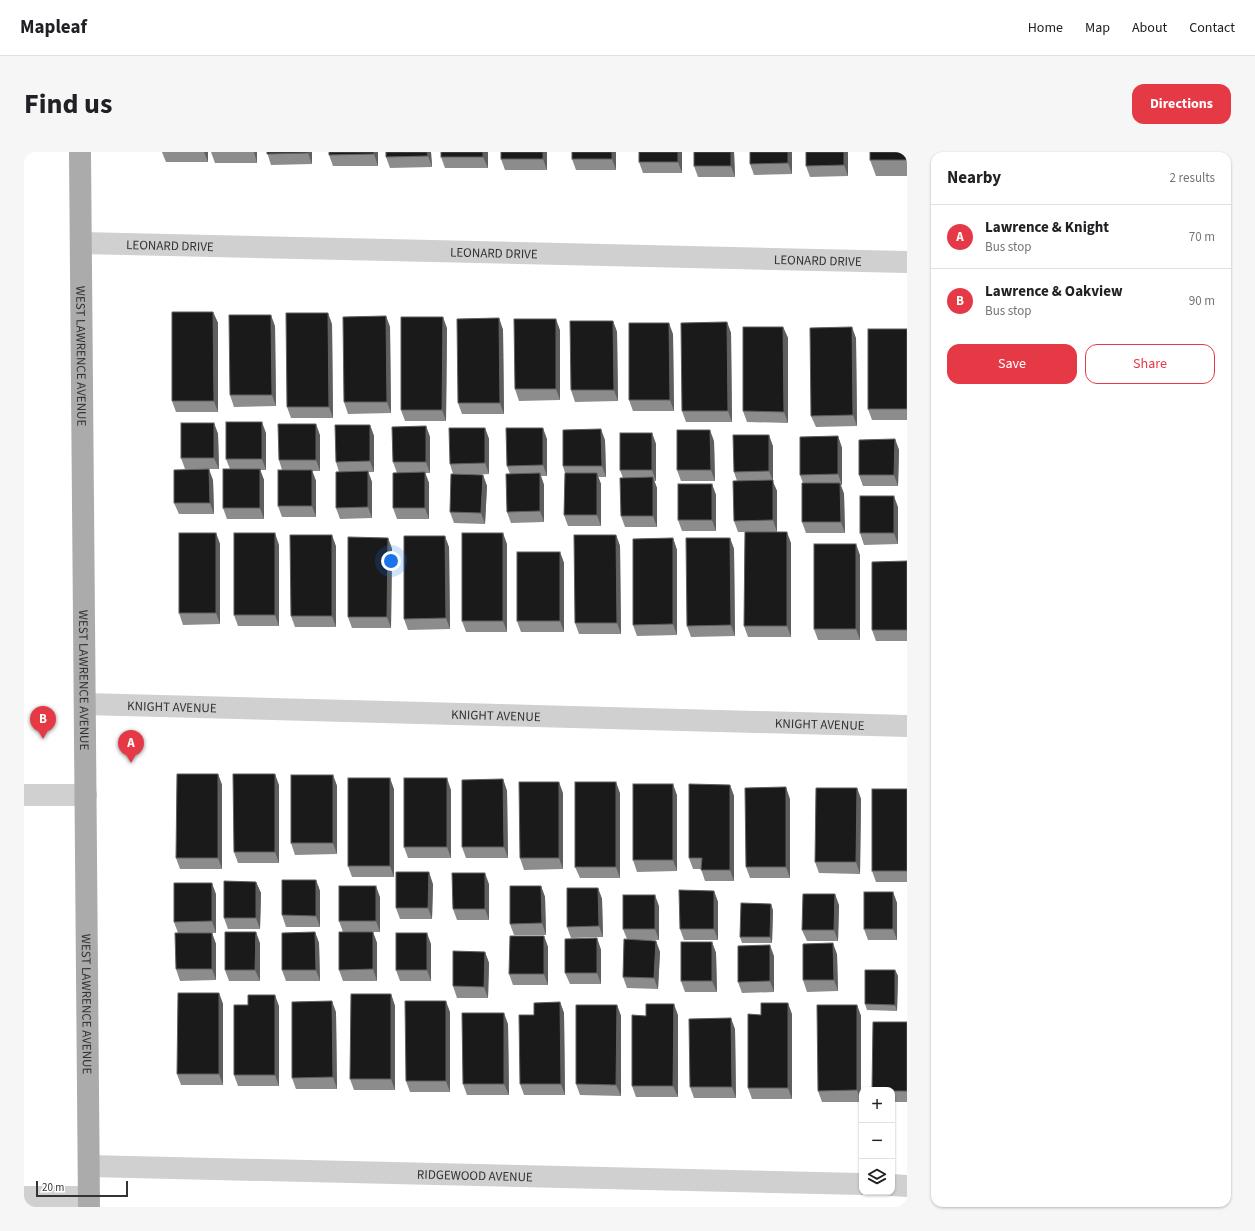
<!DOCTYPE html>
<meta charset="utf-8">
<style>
body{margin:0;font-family:"Source Sans 3",sans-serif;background:#f6f6f6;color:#202124}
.controls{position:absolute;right:12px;bottom:12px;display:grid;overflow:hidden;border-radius:8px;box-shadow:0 1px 3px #0004}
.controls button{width:36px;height:36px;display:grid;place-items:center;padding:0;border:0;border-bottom:1px solid #e0e0e0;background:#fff;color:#202124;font:20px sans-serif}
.scale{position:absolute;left:12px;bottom:10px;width:92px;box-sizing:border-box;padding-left:4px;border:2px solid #333;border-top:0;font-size:11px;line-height:14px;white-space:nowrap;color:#333;-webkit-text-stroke:3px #fff;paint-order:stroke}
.you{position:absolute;left:367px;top:409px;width:14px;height:14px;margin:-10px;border:3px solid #fff;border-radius:50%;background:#1a73e8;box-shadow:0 0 0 6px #1a73e833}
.badge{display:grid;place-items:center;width:26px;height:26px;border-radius:50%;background:#e63946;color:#fff;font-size:13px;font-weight:700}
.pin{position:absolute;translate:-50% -33px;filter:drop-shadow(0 1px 2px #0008)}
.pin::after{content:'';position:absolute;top:21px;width:14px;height:12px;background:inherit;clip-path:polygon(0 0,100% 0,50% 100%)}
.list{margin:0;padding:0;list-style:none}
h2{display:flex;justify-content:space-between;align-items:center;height:52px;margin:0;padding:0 16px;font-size:17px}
h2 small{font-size:13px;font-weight:400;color:#757577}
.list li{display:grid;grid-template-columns:26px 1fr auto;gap:12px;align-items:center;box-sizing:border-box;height:64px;padding:0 16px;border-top:1px solid #e0e0e0}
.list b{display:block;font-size:15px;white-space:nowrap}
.list p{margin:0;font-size:13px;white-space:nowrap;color:#757577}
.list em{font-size:13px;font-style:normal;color:#757577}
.actions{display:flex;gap:8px;padding:12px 16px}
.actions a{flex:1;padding:9px 0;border:1px solid #e63946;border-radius:12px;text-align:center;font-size:14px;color:#e63946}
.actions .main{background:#e63946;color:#fff}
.icon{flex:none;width:22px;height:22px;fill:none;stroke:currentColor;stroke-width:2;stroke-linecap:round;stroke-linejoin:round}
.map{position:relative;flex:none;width:883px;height:1055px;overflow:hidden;border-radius:12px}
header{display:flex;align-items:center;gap:24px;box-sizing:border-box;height:56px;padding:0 20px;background:#fff;border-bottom:1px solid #e0e0e0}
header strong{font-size:19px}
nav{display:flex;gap:22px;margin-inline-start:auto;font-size:14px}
.intro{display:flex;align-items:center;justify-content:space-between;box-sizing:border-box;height:96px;padding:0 24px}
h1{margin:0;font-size:28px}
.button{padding:10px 18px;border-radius:12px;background:#e63946;color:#fff;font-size:14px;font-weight:700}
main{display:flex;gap:24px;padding:0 24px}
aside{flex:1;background:#fff;border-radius:12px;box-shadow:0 1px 3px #0004}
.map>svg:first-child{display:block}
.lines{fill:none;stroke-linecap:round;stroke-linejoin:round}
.minor{stroke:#d0d0d0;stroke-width:22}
.major{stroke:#ababab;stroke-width:22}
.wall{fill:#8c8c8c}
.shaded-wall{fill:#5f5f5f}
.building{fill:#1a1a1a;stroke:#5f5f5f}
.labels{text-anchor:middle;stroke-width:4;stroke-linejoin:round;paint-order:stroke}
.street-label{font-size:13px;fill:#333;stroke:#fff}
</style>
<header>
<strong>Mapleaf</strong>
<nav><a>Home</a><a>Map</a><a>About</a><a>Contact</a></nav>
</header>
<div class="intro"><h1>Find us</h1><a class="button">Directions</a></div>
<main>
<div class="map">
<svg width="883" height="1055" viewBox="0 0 883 1055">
<rect width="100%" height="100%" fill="#fff"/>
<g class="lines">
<g class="minor">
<path id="s1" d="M 57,91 L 883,110"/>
<path id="s2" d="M 61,552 L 883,574"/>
<polyline points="0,643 62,643"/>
<path id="s3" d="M 65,1014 L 838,1032"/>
<polyline points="868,1033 883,1034"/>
<polyline points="0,1045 65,1045"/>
</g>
<path class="major" id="s4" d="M 56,0 L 65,1055"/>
</g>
<g class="wall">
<polygon points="138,0 184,0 184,10 142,10"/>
<polygon points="187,0 233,0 233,11 191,11"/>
<polygon points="243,0 288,0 288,12 247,13"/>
<polygon points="354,0 354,14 309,14 305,3"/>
<polygon points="407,0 408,15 366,16 362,5"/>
<polygon points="417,0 464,0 464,16 421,16 417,5"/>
<polygon points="523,0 523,18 481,18 477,7"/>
<polygon points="592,0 592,18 552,18 548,7"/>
<polygon points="658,0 658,21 619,21 615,10"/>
<polygon points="670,0 710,0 711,25 674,25 670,14"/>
<polygon points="768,0 768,22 730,23 726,12"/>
<polygon points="824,0 824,24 786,25 782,14"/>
<polygon points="883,0 883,24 852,24 846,8"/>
<polygon points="189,160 194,171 194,260 152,260 148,249"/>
<polygon points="362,164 366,175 367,261 324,262 320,250"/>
<polygon points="475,166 479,178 480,262 438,262 434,251"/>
<polygon points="589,169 593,180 594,249 551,250 547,238"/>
<polygon points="703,170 707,181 708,270 662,270 658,259"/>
<polygon points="308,172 309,266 267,266 263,255"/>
<polygon points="251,174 252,254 210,255 206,243"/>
<polygon points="759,175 764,186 764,271 723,270 719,259"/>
<polygon points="423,176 422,269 381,269 377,258"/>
<polygon points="883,177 883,268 848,268 844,257"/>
<polygon points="536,178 536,248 495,249 491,237"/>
<polygon points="649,182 650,259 609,259 605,248"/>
<polygon points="832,186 833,274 792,275 787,264"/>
<polygon points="190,271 194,282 195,317 161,317 157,306"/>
<polygon points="346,273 350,284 350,320 344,320 348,330 348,366 316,367 312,356 315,320 312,310"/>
<polygon points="402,274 406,285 406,321 401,321 405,331 405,367 373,367 369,356 373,321 369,310"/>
<polygon points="461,276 465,287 465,322 449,323 459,323 463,334 461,372 430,371 426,360 429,322 426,312"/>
<polygon points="242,281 242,318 236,318 240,328 240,367 203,367 199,356 206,317 202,307"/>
<polygon points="628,281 632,292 632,329 630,329 633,336 633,375 601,375 597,364 599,326 596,318"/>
<polygon points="296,283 296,319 288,319 292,329 292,365 258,365 254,354 258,318 255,308"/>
<polygon points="814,284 818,296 818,333 817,333 820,342 821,381 782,381 778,370 779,331 776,323"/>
<polygon points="523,287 523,324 517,324 520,333 520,370 487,371 483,360 486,322 483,314"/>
<polygon points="871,287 875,298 874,334 839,334 835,323"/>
<polygon points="581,288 582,325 574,325 577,332 577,374 544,374 540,363 541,321 539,314"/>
<polygon points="690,289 691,329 657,329 653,318"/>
<polygon points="749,294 749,330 753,339 753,380 767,391 767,485 724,485 720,474 721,380 714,380 710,369 713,329 710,320"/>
<polygon points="189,328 190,362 155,362 150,351"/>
<polygon points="688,332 692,343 692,379 658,379 654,368"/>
<polygon points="874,355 874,392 840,393 836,381"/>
<polygon points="192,381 196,392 196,472 159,473 155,461"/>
<polygon points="592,383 596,394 597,482 555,482 551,471"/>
<polygon points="364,386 368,397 367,476 328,476 324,465"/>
<polygon points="649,386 653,398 653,483 613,484 609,473"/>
<polygon points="706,386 710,397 711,484 667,485 663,474"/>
<polygon points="483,392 483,480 442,480 438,469"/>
<polygon points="255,393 255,474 214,474 210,463"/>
<polygon points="312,394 312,475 271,475 267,464"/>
<polygon points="425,395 426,477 384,478 380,467"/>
<polygon points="536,400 540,411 540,480 497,480 493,469"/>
<polygon points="836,403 836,488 794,488 790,477"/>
<polygon points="883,409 883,489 852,489 848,478"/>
<polygon points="194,622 198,633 198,717 156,717 152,706"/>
<polygon points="309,623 313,634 313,702 271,703 267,691"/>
<polygon points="479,627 483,639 484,706 442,706 438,695"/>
<polygon points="255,633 255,711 214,711 210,700"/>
<polygon points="706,633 710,644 710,729 681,729 677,717 669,717 665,706"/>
<polygon points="833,636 837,647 836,722 795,721 791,710"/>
<polygon points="370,637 370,725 328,725 324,714"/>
<polygon points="883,637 883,730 852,730 848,719"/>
<polygon points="427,638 427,706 384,706 380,695"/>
<polygon points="539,641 539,717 500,718 496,706"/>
<polygon points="596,641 596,726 556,726 551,715"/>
<polygon points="653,643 653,719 613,720 609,708"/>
<polygon points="766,647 766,726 726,726 722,715"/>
<polygon points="292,728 296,739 296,775 262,775 258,763"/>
<polygon points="232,730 237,741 236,777 204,777 200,766"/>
<polygon points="409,732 408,767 376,767 372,756"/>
<polygon points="465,732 465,768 433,768 429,757"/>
<polygon points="517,734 521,745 522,783 490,783 486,772"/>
<polygon points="574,736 578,747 579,785 547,786 543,775"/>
<polygon points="690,739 694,750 694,788 660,788 656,777"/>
<polygon points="869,740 873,751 873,788 844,788 840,777"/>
<polygon points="192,742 192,781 154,781 150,770"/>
<polygon points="356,745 356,780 349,780 353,791 353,829 319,829 315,818 319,780 315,769"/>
<polygon points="815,753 814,789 783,789 778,778"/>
<polygon points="635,754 635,788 618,788 632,789 636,800 634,837 603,836 599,825 603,787 599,777"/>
<polygon points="749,758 748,791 718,791 716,785"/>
<polygon points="291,780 295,791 296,829 262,829 258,818"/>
<polygon points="188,781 192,792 192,828 156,829 152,817"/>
<polygon points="520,784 524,795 524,833 489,833 485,822"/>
<polygon points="573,786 577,798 577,832 546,832 541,821"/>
<polygon points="688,790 692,801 693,840 661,840 657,829"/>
<polygon points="236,791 236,829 205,829 201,818"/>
<polygon points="407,792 407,829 376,829 372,818"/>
<polygon points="461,800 465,811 464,846 433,846 429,834"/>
<polygon points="813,802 814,839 783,840 779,828"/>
<polygon points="750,804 750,840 718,841 714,830"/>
<polygon points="871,818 874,824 873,859 843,858 841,852"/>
<polygon points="195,841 199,852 199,933 157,933 153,922"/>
<polygon points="367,842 371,854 371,938 330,938 326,927"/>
<polygon points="536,850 540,861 541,943 500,943 496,932 510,863"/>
<polygon points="593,853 597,864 597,944 556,943 552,932"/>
<polygon points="833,853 837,864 837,950 798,950 794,939"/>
<polygon points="255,854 255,934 214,934 210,923"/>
<polygon points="312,860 313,937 272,937 268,926"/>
<polygon points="426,860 426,940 386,940 382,929"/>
<polygon points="768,862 768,947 728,947 724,936"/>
<polygon points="654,863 654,945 612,945 608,934"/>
<polygon points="883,870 883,950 868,950 868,938"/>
<polygon points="484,872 485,943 443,943 439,932"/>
<polygon points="711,877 712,946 670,946 666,935"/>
</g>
<g class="shaded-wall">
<polygon points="180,0 184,0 184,10"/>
<polygon points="230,0 233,0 233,11"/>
<polygon points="284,0 288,0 288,12 284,1"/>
<polygon points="350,0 354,0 354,14 350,2"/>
<polygon points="403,0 407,0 408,15 404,4"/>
<polygon points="459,0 464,0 464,16 459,5"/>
<polygon points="519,0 523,0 523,18 519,7"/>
<polygon points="588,0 592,0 592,18 588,7"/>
<polygon points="654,0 658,0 658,21 654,10"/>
<polygon points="707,0 710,0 711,25 707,14"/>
<polygon points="764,0 768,0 768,22 764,11"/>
<polygon points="820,0 824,0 824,24 820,13"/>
<polygon points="189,160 194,171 194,260 190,249"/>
<polygon points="304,161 308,172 309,266 305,255"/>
<polygon points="247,163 251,174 252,254 248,243"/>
<polygon points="362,164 366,175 367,261 363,250"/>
<polygon points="419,165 423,176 422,269 418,258"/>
<polygon points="475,166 479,178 480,262 476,251"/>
<polygon points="532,167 536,178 536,248 532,237"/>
<polygon points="589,169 593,180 594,249 590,238"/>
<polygon points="703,170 707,181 708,270 704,259"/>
<polygon points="645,171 649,182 650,259 646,248"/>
<polygon points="759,175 764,186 764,271 760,260"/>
<polygon points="828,175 832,186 833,274 829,263"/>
<polygon points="238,270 242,281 242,318 238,307"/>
<polygon points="190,271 194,282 195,317 190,306"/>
<polygon points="292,272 296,283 296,319 292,308"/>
<polygon points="346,273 350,284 350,320 346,309"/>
<polygon points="402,274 406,285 406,321 402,310"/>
<polygon points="461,276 465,287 465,322 461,311"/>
<polygon points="519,276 523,287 523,324 519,313"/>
<polygon points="577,277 581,288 582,325 578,314"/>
<polygon points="686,278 690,289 691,329 687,318"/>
<polygon points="628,281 632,292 632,329 628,318"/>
<polygon points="745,283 749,294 749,330 753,339 753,380 749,368 749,329 745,319"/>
<polygon points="814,284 818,296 818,333 814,322"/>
<polygon points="871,287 875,298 874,334 870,323"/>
<polygon points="185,317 189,328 190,362 186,351"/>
<polygon points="236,317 240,328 240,367 236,356"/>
<polygon points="288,318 292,329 292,365 288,354"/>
<polygon points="344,319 348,330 348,366 344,355"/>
<polygon points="401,320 405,331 405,367 401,356"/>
<polygon points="516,321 520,333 520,370 516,359"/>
<polygon points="573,321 577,332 577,374 573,363"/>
<polygon points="459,323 463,334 461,372 457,361"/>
<polygon points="629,325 633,336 633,375 629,364"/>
<polygon points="816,331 820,342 821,381 817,370"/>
<polygon points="688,332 692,343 692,379 688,368"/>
<polygon points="870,344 874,355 874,392 870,381"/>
<polygon points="763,380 767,391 767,485 763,474"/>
<polygon points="192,381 196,392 196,472 192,461"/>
<polygon points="251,381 255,393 255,474 251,463"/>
<polygon points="479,381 483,392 483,480 479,469"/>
<polygon points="308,383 312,394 312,475 308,464"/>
<polygon points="592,383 596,394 597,482 593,471"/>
<polygon points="421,384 425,395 426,477 422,466"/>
<polygon points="364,386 368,397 367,476 363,465"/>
<polygon points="649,386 653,398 653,483 649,472"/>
<polygon points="706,386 710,397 711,484 707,473"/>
<polygon points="832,392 836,403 836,488 832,477"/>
<polygon points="536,400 540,411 540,480 536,469"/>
<polygon points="194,622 198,633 198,717 194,706"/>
<polygon points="251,622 255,633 255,711 251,700"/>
<polygon points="309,623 313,634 313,702 309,691"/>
<polygon points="366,626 370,637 370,725 366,714"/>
<polygon points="423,626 427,638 427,706 423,695"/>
<polygon points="479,627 483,639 484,706 480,695"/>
<polygon points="535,630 539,641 539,717 535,706"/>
<polygon points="592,630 596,641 596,726 592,715"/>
<polygon points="649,632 653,643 653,719 649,708"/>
<polygon points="706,633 710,644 710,729 706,718"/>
<polygon points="762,635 766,647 766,726 762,715"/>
<polygon points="833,636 837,647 836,722 832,710"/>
<polygon points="405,720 409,732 408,767 404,756"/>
<polygon points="461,721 465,732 465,768 461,757"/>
<polygon points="292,728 296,739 296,775 292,764"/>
<polygon points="232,730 237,741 236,777 232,766"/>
<polygon points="188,731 192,742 192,781 188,769"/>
<polygon points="352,734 356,745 356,780 352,769"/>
<polygon points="517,734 521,745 522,783 518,771"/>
<polygon points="574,736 578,747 579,785 575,774"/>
<polygon points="690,739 694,750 694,788 690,777"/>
<polygon points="869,740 873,751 873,788 869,777"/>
<polygon points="811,742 815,753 814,789 810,778"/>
<polygon points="631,743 635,754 635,788 631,777"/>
<polygon points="747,752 749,758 748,791 746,785"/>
<polygon points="232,780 236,791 236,829 231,818"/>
<polygon points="291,780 295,791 296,829 292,818"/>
<polygon points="349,780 353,791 353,829 349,817"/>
<polygon points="188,781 192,792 192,828 188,817"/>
<polygon points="403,781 407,792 407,829 403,818"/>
<polygon points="520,784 524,795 524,833 520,822"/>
<polygon points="573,786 577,798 577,832 573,821"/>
<polygon points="632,789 636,800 634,837 630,826"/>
<polygon points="688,790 692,801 693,840 688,829"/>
<polygon points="809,791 813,802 814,839 810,828"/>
<polygon points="746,793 750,804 750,840 746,829"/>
<polygon points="461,800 465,811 464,846 460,835"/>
<polygon points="871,818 874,824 873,859 871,853"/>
<polygon points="195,841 199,852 199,933 195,922"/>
<polygon points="367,842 371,854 371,938 367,927"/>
<polygon points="251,843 255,854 255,934 251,923"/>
<polygon points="308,849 312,860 313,937 309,925"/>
<polygon points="422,849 426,860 426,940 422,929"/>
<polygon points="536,850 540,861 541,943 537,932"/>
<polygon points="764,851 768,862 768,947 764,936"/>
<polygon points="650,852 654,863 654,945 649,934"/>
<polygon points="593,853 597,864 597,944 592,933"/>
<polygon points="833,853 837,864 837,950 833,938"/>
<polygon points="480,861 484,872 485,943 480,932"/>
<polygon points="707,866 711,877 712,946 708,935"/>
</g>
<g class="building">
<polygon points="243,0 284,0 284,1 243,2"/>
<polygon points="305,0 350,0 350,2 305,3"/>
<polygon points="362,0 403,0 404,4 362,5"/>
<rect x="417" y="0" width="42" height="5"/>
<rect x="477" y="0" width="42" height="7"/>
<rect x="548" y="0" width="40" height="7"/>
<rect x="615" y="0" width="39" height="10"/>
<rect x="670" y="0" width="37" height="14"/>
<polygon points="726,0 764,0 764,11 726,12"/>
<polygon points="782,0 820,0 820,13 782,14"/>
<rect x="846" y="0" width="37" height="8"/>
<polygon points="148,160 189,160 190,249 148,249"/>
<polygon points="262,161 304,161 305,255 263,255"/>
<polygon points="205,163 247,163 248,243 206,243"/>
<polygon points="362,164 363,250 320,250 319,165"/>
<polygon points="377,165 419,165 418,258 377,258"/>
<polygon points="475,166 476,251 434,251 433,167"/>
<polygon points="490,167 532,167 532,237 491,237"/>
<polygon points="546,169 589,169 590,238 547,238"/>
<polygon points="703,170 704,259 658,259 657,171"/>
<polygon points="605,171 645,171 646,248 605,248"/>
<polygon points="719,175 759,175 760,260 719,259"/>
<polygon points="828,175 829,263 787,264 786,176"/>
<rect x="844" y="177" width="39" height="80"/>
<rect x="202" y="270" width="36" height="37"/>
<rect x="157" y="271" width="33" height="35"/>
<polygon points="254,272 292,272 292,308 255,308"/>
<polygon points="311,273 346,273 346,309 312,310"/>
<polygon points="402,274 402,310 369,310 368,275"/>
<polygon points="425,276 461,276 461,311 426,312"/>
<polygon points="482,276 519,276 519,313 483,314"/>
<polygon points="577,277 578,314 539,314 539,278"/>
<polygon points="653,278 686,278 687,318 653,318"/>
<rect x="596" y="281" width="32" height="37"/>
<polygon points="709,283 745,283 745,319 710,320"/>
<polygon points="814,284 814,322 776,323 776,285"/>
<polygon points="871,287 870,323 835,323 835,288"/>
<polygon points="185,317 186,351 150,351 150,318"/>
<rect x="199" y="317" width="37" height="39"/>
<rect x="254" y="318" width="34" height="36"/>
<polygon points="344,319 344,355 312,356 312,320"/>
<polygon points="401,320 401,356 369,356 369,321"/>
<polygon points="516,321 516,359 483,360 482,322"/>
<polygon points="541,321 573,321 573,363 540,363"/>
<polygon points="427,322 459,323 457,361 426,360"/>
<polygon points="629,325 629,364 597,364 596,326"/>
<polygon points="749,328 749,368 710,369 709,329"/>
<polygon points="778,331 816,331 817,370 778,370"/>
<rect x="654" y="332" width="34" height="36"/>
<rect x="836" y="344" width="34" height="37"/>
<polygon points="721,380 763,380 763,474 720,474"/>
<rect x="155" y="381" width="37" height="80"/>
<rect x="210" y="381" width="41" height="82"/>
<rect x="438" y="381" width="41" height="88"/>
<polygon points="266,383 308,383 308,464 267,464"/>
<polygon points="550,383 592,383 593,471 551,471"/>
<polygon points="380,384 421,384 422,466 380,467"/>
<polygon points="324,385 364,386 363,465 324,465"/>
<polygon points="649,386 649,472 609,473 609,387"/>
<polygon points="662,386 706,386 707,473 663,474"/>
<rect x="790" y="392" width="42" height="85"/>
<rect x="493" y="400" width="43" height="69"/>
<polygon points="883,409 883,478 848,478 848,410"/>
<polygon points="153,622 194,622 194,706 152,706"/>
<polygon points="209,622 251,622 251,700 210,700"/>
<rect x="267" y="623" width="42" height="68"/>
<rect x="324" y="626" width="42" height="88"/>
<rect x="380" y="626" width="43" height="69"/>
<polygon points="479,627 480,695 438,695 438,628"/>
<polygon points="495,630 535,630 535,706 496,706"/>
<rect x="551" y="630" width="41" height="85"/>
<rect x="609" y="632" width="40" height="76"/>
<polygon points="665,632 706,633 706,718 677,718 678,706 665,706"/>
<polygon points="762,635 762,715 722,715 721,636"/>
<polygon points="792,636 833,636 832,710 791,710"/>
<rect x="848" y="637" width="35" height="82"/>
<polygon points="372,720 405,720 404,756 372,756"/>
<polygon points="428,721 461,721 461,757 429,757"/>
<polygon points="258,728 292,728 292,764 258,763"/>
<polygon points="200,729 232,730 232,766 200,766"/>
<polygon points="150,731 188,731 188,769 150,770"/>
<rect x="315" y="734" width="37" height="35"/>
<polygon points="486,734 517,734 518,771 486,772"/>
<polygon points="543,736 574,736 575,774 543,775"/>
<polygon points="655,738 690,739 690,777 656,777"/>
<rect x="840" y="740" width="29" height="37"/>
<polygon points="779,742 811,742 810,778 778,778"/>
<rect x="599" y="743" width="32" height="34"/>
<polygon points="717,751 747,752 746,785 716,785"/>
<polygon points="201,780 232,780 231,818 201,818"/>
<polygon points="291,780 292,818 258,818 258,781"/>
<polygon points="315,780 349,780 349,817 315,818"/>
<polygon points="151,781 188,781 188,817 152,817"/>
<rect x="372" y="781" width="31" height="37"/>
<polygon points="486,784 520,784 520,822 485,822"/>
<polygon points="573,786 573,821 541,821 541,787"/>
<polygon points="600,787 632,789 630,826 599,825"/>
<rect x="657" y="790" width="31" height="39"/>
<polygon points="809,791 810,828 779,828 779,792"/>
<polygon points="746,793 746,829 714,830 714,794"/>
<polygon points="429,799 461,800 460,835 429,834"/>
<polygon points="841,818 871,818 871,853 841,852"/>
<polygon points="154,841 195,841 195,922 153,922"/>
<polygon points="327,842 367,842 367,927 326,927"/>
<polygon points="224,843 251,843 251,923 210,923 210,853 224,853"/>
<polygon points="308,849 309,925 268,926 268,850"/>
<polygon points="381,849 422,849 422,929 382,929"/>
<polygon points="536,850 537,932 496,932 495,863 510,863 510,851"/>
<polygon points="737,851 764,851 764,936 724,936 724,862 737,863"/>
<polygon points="622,852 650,852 649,934 608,934 608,863 622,864"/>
<polygon points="552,853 593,853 592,933 552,932"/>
<polygon points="793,853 833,853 833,938 794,939"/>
<polygon points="438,861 480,861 480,932 439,932"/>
<polygon points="707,866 708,935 666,935 665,867"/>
<polygon points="849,870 883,870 883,939 868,939 868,938 848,938"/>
</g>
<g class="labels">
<g class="street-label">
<text dy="5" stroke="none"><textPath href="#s1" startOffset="89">LEONARD DRIVE</textPath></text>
<text dy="5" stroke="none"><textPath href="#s1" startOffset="413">LEONARD DRIVE</textPath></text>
<text dy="5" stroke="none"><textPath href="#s1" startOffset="737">LEONARD DRIVE</textPath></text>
<text dy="5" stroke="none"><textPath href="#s4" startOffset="204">WEST LAWRENCE AVENUE</textPath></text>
<text dy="5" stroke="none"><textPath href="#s4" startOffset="528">WEST LAWRENCE AVENUE</textPath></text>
<text dy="5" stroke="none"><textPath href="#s2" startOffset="87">KNIGHT AVENUE</textPath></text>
<text dy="5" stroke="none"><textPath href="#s2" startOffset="411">KNIGHT AVENUE</textPath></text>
<text dy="5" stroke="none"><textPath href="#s2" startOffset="735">KNIGHT AVENUE</textPath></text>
<text dy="5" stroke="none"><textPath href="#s4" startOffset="852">WEST LAWRENCE AVENUE</textPath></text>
<text dy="5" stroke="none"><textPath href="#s3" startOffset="386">RIDGEWOOD AVENUE</textPath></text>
</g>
</g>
</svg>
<div class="controls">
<button>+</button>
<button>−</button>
<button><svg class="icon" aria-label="layers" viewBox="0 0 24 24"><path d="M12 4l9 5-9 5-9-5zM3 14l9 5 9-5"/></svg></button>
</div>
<div class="scale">20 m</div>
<div class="you"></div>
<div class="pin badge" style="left:107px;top:611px">A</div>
<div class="pin badge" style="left:19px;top:587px">B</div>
</div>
<aside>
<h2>Nearby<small>2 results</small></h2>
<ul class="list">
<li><span class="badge">A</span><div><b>Lawrence &amp; Knight</b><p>Bus stop</p></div><em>70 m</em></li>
<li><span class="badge">B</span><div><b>Lawrence &amp; Oakview</b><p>Bus stop</p></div><em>90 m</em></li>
</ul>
<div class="actions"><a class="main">Save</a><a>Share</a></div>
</aside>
</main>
